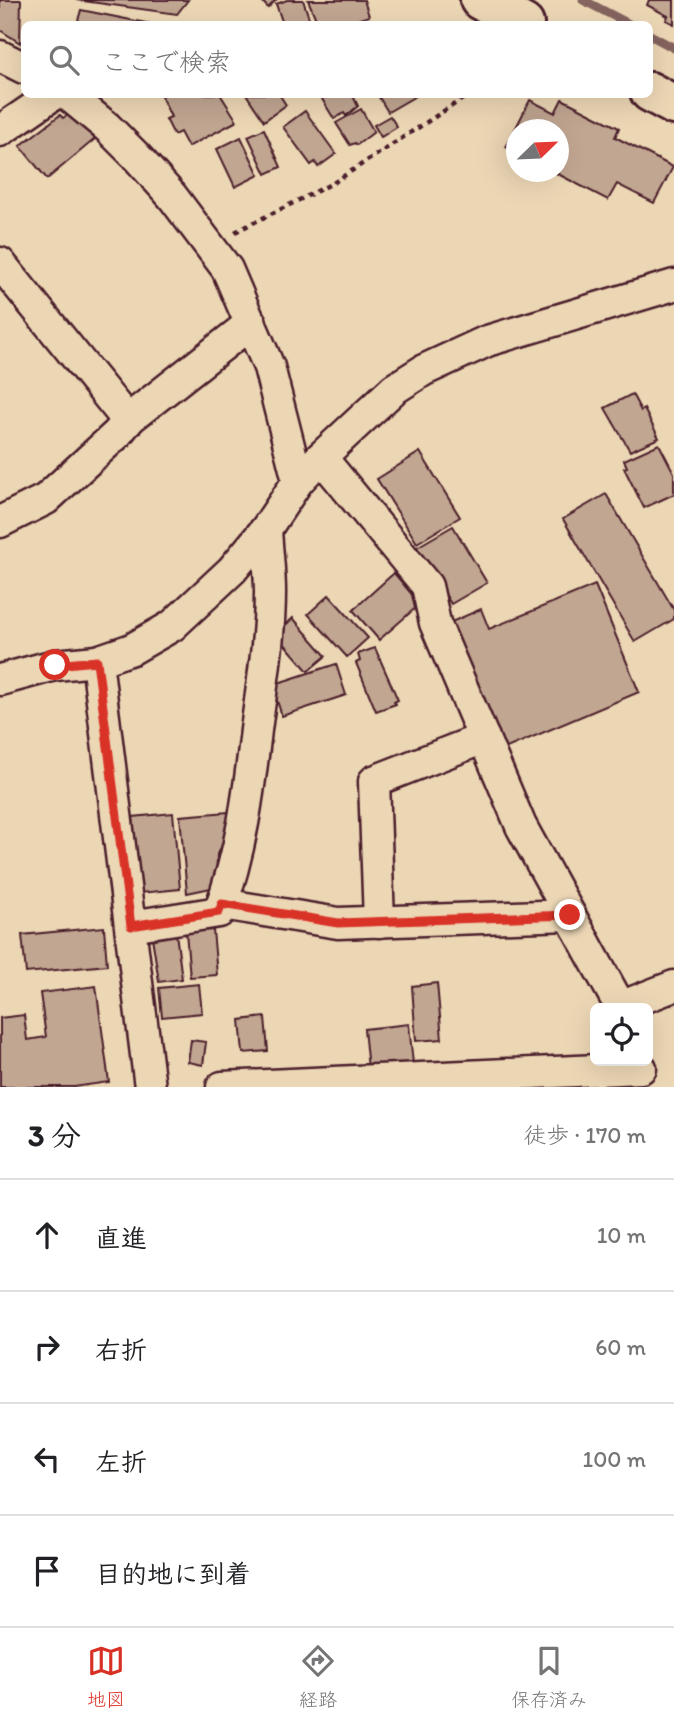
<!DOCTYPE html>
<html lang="ja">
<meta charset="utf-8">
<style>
body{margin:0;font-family:Itim,"Klee One",sans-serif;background:#f6f6f6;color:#202124}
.controls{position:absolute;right:21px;bottom:21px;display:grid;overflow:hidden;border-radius:10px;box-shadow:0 7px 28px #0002}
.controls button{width:63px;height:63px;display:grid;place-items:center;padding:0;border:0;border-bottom:2px solid #e0e0e0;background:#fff;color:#202124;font:35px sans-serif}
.compass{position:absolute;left:506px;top:119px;width:63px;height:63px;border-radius:50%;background:#fff;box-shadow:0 7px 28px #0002;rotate:67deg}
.stop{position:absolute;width:21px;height:21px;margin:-16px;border:5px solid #d93025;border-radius:50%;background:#fff}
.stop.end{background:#d93025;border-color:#fff;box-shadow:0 2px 7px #0008}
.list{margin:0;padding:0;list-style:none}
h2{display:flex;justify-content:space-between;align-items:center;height:91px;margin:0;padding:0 28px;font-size:30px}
h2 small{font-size:23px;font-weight:400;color:#757577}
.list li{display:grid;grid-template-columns:46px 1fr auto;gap:21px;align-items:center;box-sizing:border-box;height:112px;padding:0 28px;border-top:2px solid #e0e0e0}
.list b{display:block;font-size:26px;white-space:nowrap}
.list em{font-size:23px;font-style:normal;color:#757577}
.icon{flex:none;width:38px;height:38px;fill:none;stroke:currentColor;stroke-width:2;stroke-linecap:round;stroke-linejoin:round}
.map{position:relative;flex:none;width:674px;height:1087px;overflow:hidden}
.search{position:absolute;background:#fff;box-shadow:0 7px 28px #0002;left:21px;right:21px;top:21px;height:77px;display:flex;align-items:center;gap:18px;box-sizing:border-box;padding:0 24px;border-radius:10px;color:#757577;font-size:26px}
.sheet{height:539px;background:#fff}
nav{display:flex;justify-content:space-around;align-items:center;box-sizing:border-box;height:98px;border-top:2px solid #e0e0e0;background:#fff;font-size:19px;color:#757577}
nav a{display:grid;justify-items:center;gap:4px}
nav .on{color:#d93025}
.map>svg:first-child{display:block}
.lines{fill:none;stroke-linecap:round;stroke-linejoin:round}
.stream{stroke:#85635f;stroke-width:9}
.building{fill:#c1a691;stroke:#4a1f2b;stroke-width:2}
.minor-casing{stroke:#4a1f2b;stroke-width:35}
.trunk-casing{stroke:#4a1f2b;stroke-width:44}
.path{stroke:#4a1f2b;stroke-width:4.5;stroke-dasharray:5 5;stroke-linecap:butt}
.minor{stroke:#ecd7b5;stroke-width:30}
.trunk{stroke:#ecd7b5;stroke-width:38}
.route{stroke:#d93025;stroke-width:9}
</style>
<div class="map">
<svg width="674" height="1087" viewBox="0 0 674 1087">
<rect width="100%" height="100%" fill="#ecd7b5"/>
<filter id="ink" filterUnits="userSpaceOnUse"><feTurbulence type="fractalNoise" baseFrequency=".0143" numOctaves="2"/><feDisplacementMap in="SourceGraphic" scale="14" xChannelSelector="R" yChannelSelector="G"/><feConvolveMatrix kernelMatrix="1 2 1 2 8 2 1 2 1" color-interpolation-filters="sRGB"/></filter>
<g filter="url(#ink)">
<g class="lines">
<g class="stream">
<polyline points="583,0 629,24"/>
<polyline points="650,35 674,48"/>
</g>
</g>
<g class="building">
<polygon points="0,0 21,0 20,43 0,30"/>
<polygon points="76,0 188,0 177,14"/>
<polygon points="261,0 276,0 268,8"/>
<polygon points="287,0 303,0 311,24 283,24 276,4"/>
<polygon points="308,0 364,0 369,16 345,24 318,24"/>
<polygon points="649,0 674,0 674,24 666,20 668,16 647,5"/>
<polygon points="81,10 151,24 77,24"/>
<polygon points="164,94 220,94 237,121 188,147 180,132 174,135 166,119 171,117 161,96"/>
<polygon points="246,94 279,94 286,105 264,121"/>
<polygon points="330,94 352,94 358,106 346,116 344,113 334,119 322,99"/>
<polygon points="377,94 419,94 388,112"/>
<polygon points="562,99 619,128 615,137 673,167 654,203 617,184 608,200 554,172 558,172 558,130 516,130 516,152 506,147 530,100 555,113"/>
<polygon points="361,109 374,132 357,145 355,143 350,145 336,123"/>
<polygon points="305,111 336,154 318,167 315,162 311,165 283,127"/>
<polygon points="72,112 95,139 47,179 20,146 60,115 63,118"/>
<polygon points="390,116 397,127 381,137 374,125"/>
<polygon points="264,129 281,167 266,174 248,136"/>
<polygon points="241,137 259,175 235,187 217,149"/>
<polygon points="632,394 641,411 644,409 659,438 630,451 605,408"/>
<polygon points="659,444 674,473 674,494 644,508 624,468 627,467 624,460"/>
<polygon points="420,452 460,517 417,543 377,479"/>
<polygon points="606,494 674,610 674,619 635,642 563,519"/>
<polygon points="453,526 487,583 451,604 417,547"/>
<polygon points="394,573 420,604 379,640 353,610"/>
<polygon points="595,585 639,692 502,750 449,623 481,609 489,629"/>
<polygon points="329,595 368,638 347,657 308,614"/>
<polygon points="293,618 326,656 308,671 276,634"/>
<polygon points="375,648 398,700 394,702 396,704 376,711 356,663 360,661 358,654"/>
<polygon points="336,664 346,695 282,716 272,685"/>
<polygon points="228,812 231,832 217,854 216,887 187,893 180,816"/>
<polygon points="173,813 180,889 140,893 133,817"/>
<polygon points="104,927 107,965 26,973 22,935"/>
<polygon points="213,930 217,975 190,977 186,932"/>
<polygon points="176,933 182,979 159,982 152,937"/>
<polygon points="437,983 442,1039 416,1041 412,986"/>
<polygon points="199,984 202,1013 162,1017 159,988"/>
<polygon points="96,986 109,1082 74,1087 0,1087 0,1018 24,1015 27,1040 46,1037 40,993"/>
<polygon points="265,1017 268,1051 243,1053 240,1020"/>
<polygon points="409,1024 413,1064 368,1069 364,1029"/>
<polygon points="191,1040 206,1042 203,1065 188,1062"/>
</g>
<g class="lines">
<defs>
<g id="minor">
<polyline points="0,56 24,68"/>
<polyline points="67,94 107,127 136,156 172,196 227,269 269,367 298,481"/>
<polyline points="0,131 54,94"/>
<polyline points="0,263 128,421"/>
<polyline points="321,457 427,586 435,623 521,826 621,1008"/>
<polyline points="0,522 46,499 117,434 129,419 251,323"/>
<polyline points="97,661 150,1087"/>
<polyline points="0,680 55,665 97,661 132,649 172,626 232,570 266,529 298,481 321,457 394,389 424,370 487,341 674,285"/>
<polyline points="222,904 338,923 570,915"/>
<polyline points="379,922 374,781 484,738"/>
<path d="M 131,926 L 219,912 C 241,853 249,793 256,730 C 262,685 270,638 270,592 C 270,571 267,550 266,529"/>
<polyline points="620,1007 674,986"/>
<polyline points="222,1087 641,1068"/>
</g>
<g id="trunk">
<polyline points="480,0 524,24"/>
<polyline points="650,92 674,105"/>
</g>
</defs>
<use href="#minor" class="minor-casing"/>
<use href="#trunk" class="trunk-casing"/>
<polyline class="path" points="235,232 333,183 470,94"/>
<use href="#minor" class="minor"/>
<use href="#trunk" class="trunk"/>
</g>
</g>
<g class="lines" filter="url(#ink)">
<polyline class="route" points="55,665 97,661 131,926 219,912 222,904 338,923 570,915"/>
</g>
</svg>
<div class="controls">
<button><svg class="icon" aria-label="locate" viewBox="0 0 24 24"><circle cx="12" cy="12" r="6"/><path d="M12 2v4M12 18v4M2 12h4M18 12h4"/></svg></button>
</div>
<svg class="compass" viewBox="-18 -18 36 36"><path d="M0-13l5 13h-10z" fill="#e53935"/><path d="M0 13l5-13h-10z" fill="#757577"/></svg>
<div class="stop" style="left:55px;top:665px"></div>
<div class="stop end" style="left:570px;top:915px"></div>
<div class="search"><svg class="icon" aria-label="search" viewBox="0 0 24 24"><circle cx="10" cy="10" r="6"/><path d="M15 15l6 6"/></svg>ここで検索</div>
</div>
<section class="sheet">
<h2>3 分<small>徒歩 · 170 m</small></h2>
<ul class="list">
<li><svg class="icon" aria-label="ahead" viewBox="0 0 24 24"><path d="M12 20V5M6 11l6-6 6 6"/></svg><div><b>直進</b></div><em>10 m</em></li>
<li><svg class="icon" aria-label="right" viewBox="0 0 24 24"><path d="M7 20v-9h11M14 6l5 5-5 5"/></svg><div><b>右折</b></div><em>60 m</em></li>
<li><svg class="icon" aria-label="left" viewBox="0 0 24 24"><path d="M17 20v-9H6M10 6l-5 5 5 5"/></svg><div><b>左折</b></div><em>100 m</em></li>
<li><svg class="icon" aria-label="arrive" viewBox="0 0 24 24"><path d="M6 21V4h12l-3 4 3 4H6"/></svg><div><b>目的地に到着</b></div></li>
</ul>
</section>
<nav>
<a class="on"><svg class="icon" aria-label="map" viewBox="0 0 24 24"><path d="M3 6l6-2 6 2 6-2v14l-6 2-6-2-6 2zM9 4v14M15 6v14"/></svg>地図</a>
<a><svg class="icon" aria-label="directions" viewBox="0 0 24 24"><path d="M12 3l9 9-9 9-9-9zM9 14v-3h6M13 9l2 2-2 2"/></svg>経路</a>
<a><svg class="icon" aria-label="saved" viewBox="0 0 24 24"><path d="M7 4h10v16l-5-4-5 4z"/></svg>保存済み</a>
</nav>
